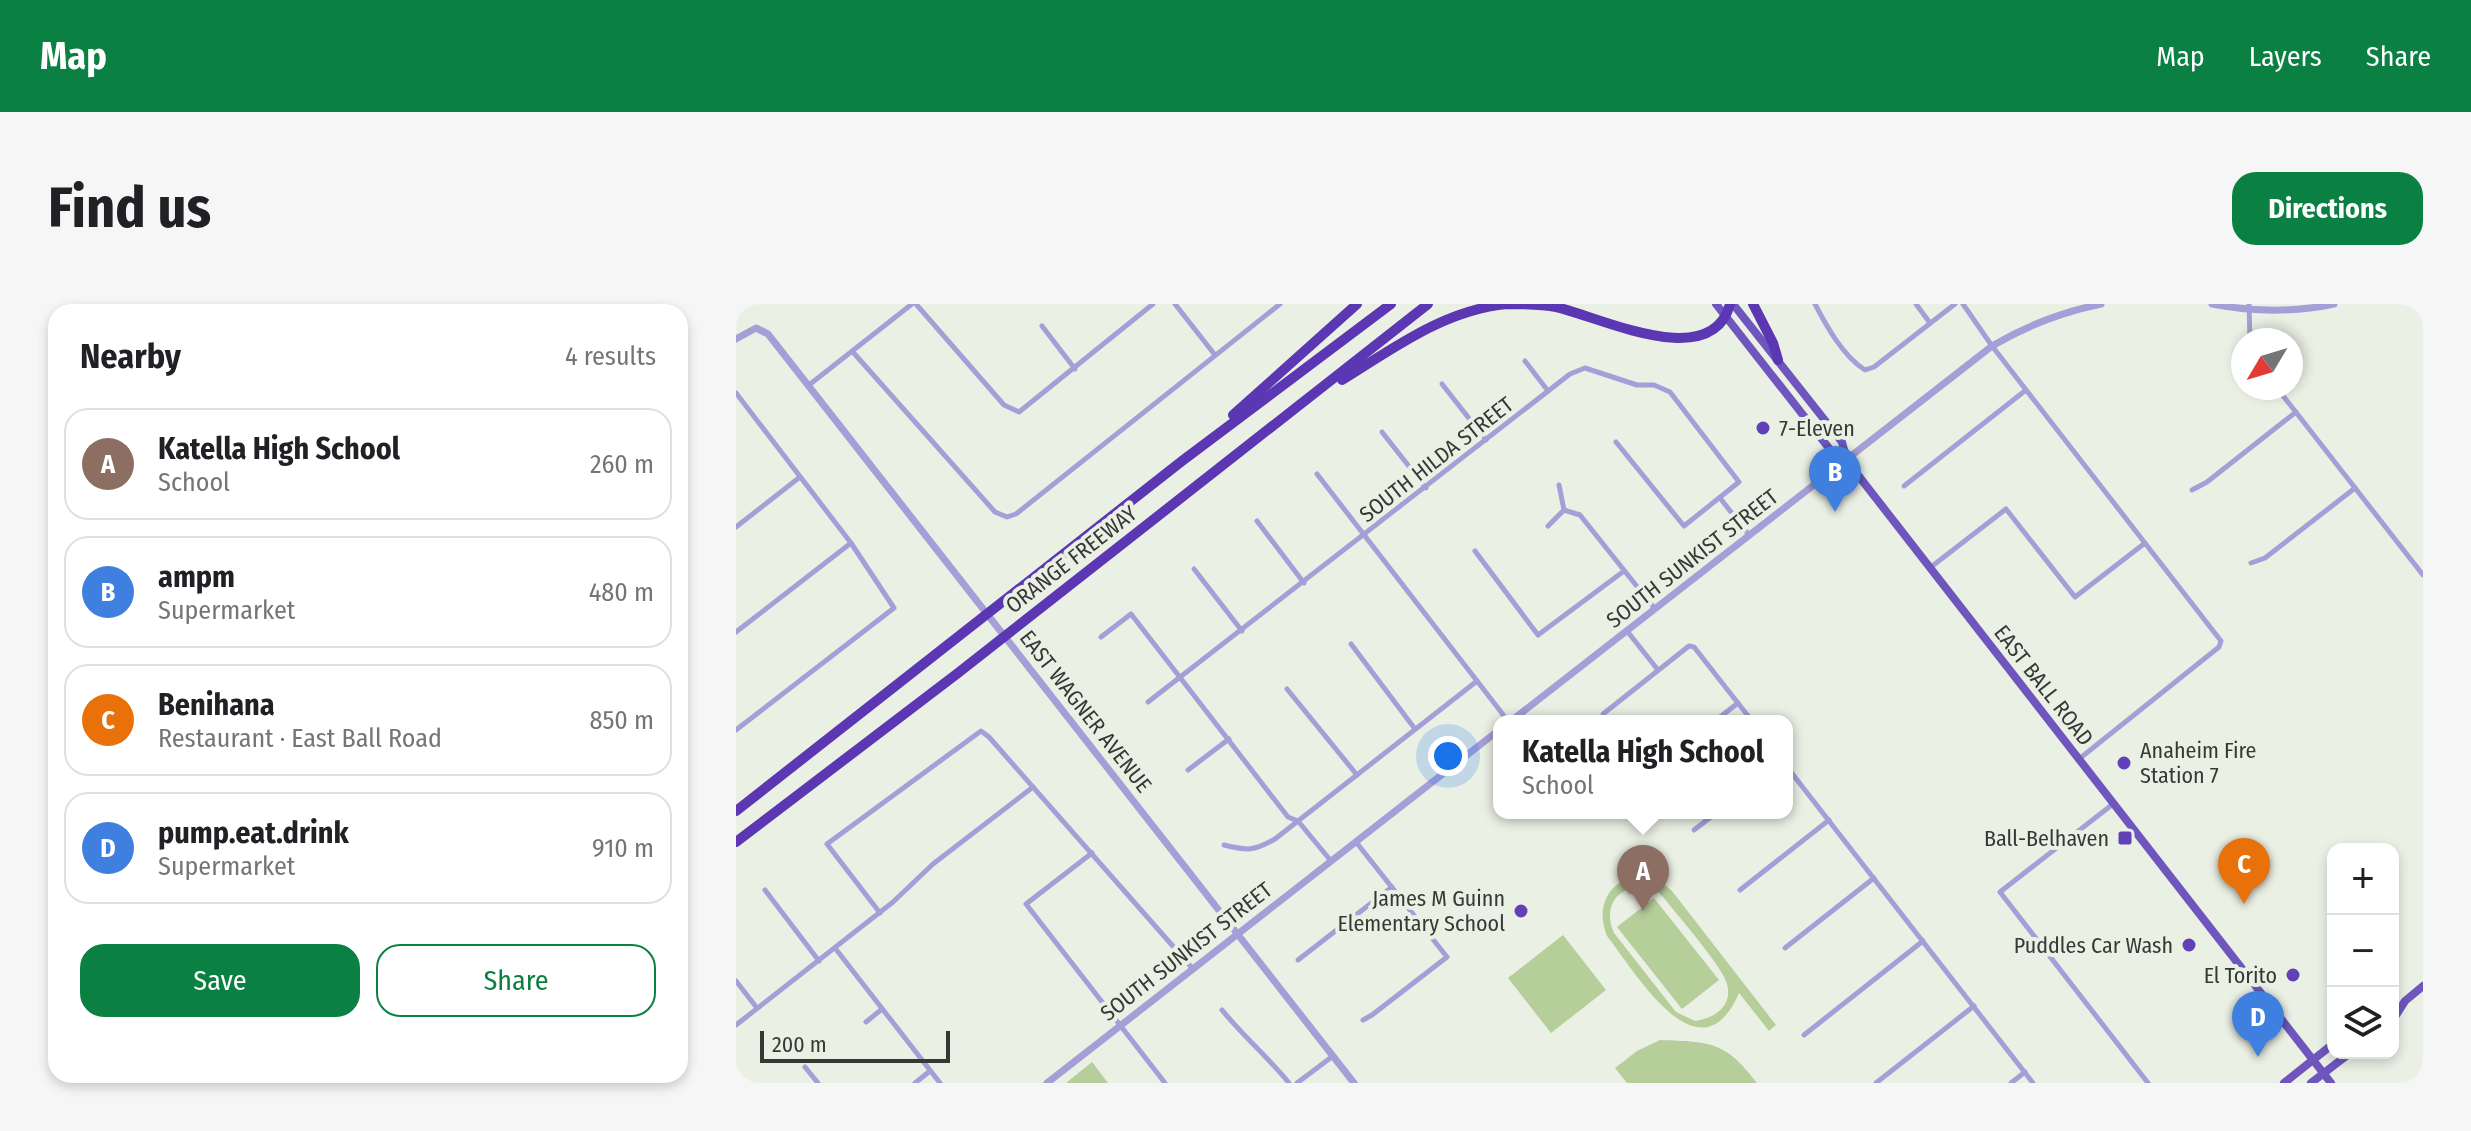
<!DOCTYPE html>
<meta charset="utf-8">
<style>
body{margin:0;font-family:"Fira Sans Condensed",sans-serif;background:#f6f6f6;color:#202124}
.controls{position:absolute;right:24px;bottom:24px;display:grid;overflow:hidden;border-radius:16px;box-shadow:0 4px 12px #0003}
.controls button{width:72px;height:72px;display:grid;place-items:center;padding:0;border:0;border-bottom:2px solid #e0e0e0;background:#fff;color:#202124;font:40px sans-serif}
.compass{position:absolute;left:1495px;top:24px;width:72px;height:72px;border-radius:50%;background:#fff;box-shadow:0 4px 12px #0003;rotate:232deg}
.scale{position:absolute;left:24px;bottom:20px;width:190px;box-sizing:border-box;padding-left:8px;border:4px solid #373934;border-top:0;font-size:22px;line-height:28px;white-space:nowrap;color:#373934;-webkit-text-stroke:6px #ebf0e5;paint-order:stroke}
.you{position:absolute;left:712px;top:452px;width:28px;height:28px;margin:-20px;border:6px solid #fff;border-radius:50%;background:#1a73e8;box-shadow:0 0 0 12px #1a73e833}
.badge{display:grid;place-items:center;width:52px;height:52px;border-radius:50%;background:#0b8043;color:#fff;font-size:26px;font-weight:700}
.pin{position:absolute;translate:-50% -66px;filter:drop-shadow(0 2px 4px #0008)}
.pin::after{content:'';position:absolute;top:42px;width:28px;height:24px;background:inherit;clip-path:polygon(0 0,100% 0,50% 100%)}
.popup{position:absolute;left:757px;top:411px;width:300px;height:104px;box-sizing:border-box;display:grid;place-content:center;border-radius:16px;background:#fff;filter:drop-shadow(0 2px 6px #0005);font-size:26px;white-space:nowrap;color:#757577}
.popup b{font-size:30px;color:#202124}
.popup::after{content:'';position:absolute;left:50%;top:100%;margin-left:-16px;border:16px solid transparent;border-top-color:#fff}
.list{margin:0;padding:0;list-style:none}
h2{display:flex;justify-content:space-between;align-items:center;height:104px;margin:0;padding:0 32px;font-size:34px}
h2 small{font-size:26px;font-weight:400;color:#757577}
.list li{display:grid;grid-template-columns:52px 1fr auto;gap:24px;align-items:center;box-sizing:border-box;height:112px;margin:0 16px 16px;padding:0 16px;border:2px solid #e0e0e0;border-radius:24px}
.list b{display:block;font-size:30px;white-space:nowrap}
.list p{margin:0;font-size:26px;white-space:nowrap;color:#757577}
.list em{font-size:26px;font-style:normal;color:#757577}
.actions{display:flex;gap:16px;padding:24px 32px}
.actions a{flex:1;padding:18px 0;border:2px solid #0b8043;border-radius:24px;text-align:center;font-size:28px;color:#0b8043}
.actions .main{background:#0b8043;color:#fff}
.icon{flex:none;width:44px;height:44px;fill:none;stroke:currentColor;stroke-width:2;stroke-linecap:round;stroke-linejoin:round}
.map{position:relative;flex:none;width:1687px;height:779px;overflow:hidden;border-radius:24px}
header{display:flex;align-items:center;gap:48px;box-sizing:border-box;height:112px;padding:0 40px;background:#0b8043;color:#fff}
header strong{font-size:38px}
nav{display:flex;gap:44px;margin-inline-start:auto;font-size:28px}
.intro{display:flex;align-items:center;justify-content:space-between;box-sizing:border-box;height:192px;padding:0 48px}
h1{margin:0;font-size:56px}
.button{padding:20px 36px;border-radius:24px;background:#0b8043;color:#fff;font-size:28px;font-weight:700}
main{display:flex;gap:48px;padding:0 48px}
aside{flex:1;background:#fff;border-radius:24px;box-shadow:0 4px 12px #0003}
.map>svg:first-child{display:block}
.green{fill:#b5ce9a;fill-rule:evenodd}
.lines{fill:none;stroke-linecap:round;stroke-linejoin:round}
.minor{stroke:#a69ed7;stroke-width:5}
.tertiary{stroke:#a69ed7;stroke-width:7}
.primary{stroke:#6e56be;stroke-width:8}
.motorway{stroke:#5b37b3;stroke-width:10}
.poi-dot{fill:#6140b8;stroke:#ebf0e5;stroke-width:3}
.labels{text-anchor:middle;stroke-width:8;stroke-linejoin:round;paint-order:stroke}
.poi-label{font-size:22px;fill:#373934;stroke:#ebf0e5;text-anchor:end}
.street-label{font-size:22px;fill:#373934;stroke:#ebf0e5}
</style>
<header>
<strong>Map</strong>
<nav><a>Map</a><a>Layers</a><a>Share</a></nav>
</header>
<div class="intro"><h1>Find us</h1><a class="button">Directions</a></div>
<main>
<aside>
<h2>Nearby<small>4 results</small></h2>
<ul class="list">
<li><span class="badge" style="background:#8d6e63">A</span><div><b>Katella High School</b><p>School</p></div><em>260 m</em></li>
<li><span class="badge" style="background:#3f7fe0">B</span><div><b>ampm</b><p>Supermarket</p></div><em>480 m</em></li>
<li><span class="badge" style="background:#e8710a">C</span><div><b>Benihana</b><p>Restaurant · East Ball Road</p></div><em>850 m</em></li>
<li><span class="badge" style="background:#3f7fe0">D</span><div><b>pump.eat.drink</b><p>Supermarket</p></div><em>910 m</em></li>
</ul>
<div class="actions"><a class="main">Save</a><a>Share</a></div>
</aside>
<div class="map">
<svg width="1687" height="779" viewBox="0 0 1687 779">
<rect width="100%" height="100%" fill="#ebf0e5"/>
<g class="green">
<path d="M 900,572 C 916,572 924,576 936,587 L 1040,721 L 1033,727 L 1003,689 C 964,779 900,669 871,632 C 860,605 870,579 900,572 ZM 902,582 L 921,587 L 928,594 C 941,611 987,663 991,680 C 997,702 979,714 959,717 L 940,708 L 878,629 C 868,606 877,587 902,582 Z"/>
<polygon points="918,594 983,676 946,705 881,623"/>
<polygon points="827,631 870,686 815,729 772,674"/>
<path d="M 924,736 C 975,738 989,737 1021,779 L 891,779 L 879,764 L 901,747 Z"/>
<polygon points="356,758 372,779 330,779"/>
</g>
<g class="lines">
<g class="minor">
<polyline points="180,0 268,101 283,108 417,0"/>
<polyline points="439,0 479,51"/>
<path d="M 1079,0 C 1091,23 1107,52 1129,66 L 1138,63 L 1219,0"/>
<polyline points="1180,0 1194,19"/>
<polyline points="1227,0 1256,42 1485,337 1483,343 1343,455"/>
<polyline points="1513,0 1514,36"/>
<polyline points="306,22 339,65"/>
<polyline points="116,47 259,208 271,213 280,210 544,0"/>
<polyline points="789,57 812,87"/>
<polyline points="706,80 750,136"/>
<polyline points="73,81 176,0"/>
<polyline points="1541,84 1687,271"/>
<polyline points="0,89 115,239 158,304 0,426"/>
<polyline points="646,128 690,184"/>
<polyline points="581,170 772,417"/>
<polyline points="1168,182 1290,86"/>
<polyline points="1456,186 1471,178 1560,108"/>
<polyline points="984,194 1013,231"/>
<polyline points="828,206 844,211 919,305"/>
<polyline points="521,217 568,279"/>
<polyline points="812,222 828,206 823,181"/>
<polyline points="0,223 64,173"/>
<polyline points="739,247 802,331 888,267"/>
<polyline points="1515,259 1529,254 1619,184"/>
<polyline points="1195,263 1270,205 1339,293 1409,239"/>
<polyline points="458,265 506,327"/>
<polyline points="891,327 922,366"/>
<polyline points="0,328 115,239"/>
<polyline points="365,333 395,310 552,513 562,517 595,557"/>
<polyline points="615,340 679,425"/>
<polyline points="551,385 621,471"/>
<polyline points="412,398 834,70 849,64 901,81 918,81 934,88 1003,178 948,222 880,138"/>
<polyline points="867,410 953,342 958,343 1016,417"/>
<polyline points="979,417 1002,399"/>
<polyline points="1051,463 1297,779"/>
<polyline points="452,466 493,435"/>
<polyline points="1377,500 1264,588 1412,779"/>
<polyline points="958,526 980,509"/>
<polyline points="620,538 711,653 636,711 627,716"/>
<path d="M 488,541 C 512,547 518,547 539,535 L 741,377"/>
<polyline points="356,549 290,600 429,779"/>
<polyline points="29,586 83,657"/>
<polyline points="1004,586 1093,516"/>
<polyline points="144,609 91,540 245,427 253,433 457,665"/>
<polyline points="99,644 204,779"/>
<polyline points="1049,644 1138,574"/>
<polyline points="562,656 656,583"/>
<polyline points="0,677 21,704"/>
<path d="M 486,706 C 507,732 532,753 553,779"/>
<polyline points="130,718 146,705"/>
<polyline points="0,721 157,598 197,560 297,483"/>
<polyline points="1068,731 1187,637"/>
<polyline points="69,763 82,779"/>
<polyline points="179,779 194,767"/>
<polyline points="561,779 597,752"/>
<polyline points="1140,779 1238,702"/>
<polyline points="1275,779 1289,768"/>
</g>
<g class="tertiary">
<path d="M 1476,0 C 1518,8 1556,9 1598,0"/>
<polyline points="0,35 20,24 32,30 618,779"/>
<path d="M 775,417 L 1256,42 C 1290,22 1326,8 1365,0"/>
<polyline points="311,779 763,426"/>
</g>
<g class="primary">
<polyline points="980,0 1096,148 1111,157 1595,779"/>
<polyline points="997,0 1106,138 1111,157"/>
<polyline points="1657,716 1669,697 1687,682"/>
<polyline points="1548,779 1597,740"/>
<polyline points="1575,779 1614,749"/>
</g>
<g class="motorway">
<polyline points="1017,0 1037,39 1042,56"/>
<path d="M 606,76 C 658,44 708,6 771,0 C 786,0 805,0 820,3 C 864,13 976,69 994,0"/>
<polyline points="497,111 621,0"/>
<polyline points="0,507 446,157 655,0"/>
<polyline points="0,538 222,369 692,0"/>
</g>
</g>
<g class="poi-dot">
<circle cx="1027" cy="124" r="8"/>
<circle cx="1388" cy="459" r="8"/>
<rect x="1381" y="526" width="16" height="16" rx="4"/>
<circle cx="785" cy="607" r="8"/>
<circle cx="1453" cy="641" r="8"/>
<circle cx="1557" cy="671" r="8"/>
</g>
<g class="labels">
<g class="poi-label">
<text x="1043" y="132" text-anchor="start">7-Eleven</text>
<text x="1404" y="454" text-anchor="start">Anaheim Fire<tspan x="1404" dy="25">Station 7</tspan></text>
<text x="1373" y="542">Ball-Belhaven</text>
<text x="769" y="602">James M Guinn<tspan x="769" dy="25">Elementary School</tspan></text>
<text x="1437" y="649">Puddles Car Wash</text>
<text x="1541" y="679">El Torito</text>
</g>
<g class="street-label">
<text transform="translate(700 155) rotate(-38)" y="8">SOUTH HILDA STREET</text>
<text transform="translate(956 254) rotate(-38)" y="8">SOUTH SUNKIST STREET</text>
<text transform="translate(335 255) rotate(-38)" y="8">ORANGE FREEWAY</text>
<text transform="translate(1308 381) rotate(52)" y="8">EAST BALL ROAD</text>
<text transform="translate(350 407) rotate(52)" y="8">EAST WAGNER AVENUE</text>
<text transform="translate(450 647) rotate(-38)" y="8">SOUTH SUNKIST STREET</text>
</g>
</g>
</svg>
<div class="controls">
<button>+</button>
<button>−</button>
<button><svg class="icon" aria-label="layers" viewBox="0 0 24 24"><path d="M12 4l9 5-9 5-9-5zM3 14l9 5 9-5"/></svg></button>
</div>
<svg class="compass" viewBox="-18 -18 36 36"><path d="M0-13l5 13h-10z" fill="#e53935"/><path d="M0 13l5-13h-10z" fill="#757577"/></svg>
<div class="scale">200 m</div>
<div class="you"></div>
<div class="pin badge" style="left:907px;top:607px;background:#8d6e63">A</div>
<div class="popup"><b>Katella High School</b>School</div>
<div class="pin badge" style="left:1099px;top:208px;background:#3f7fe0">B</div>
<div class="pin badge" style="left:1508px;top:600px;background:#e8710a">C</div>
<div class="pin badge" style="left:1522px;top:753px;background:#3f7fe0">D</div>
</div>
</main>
